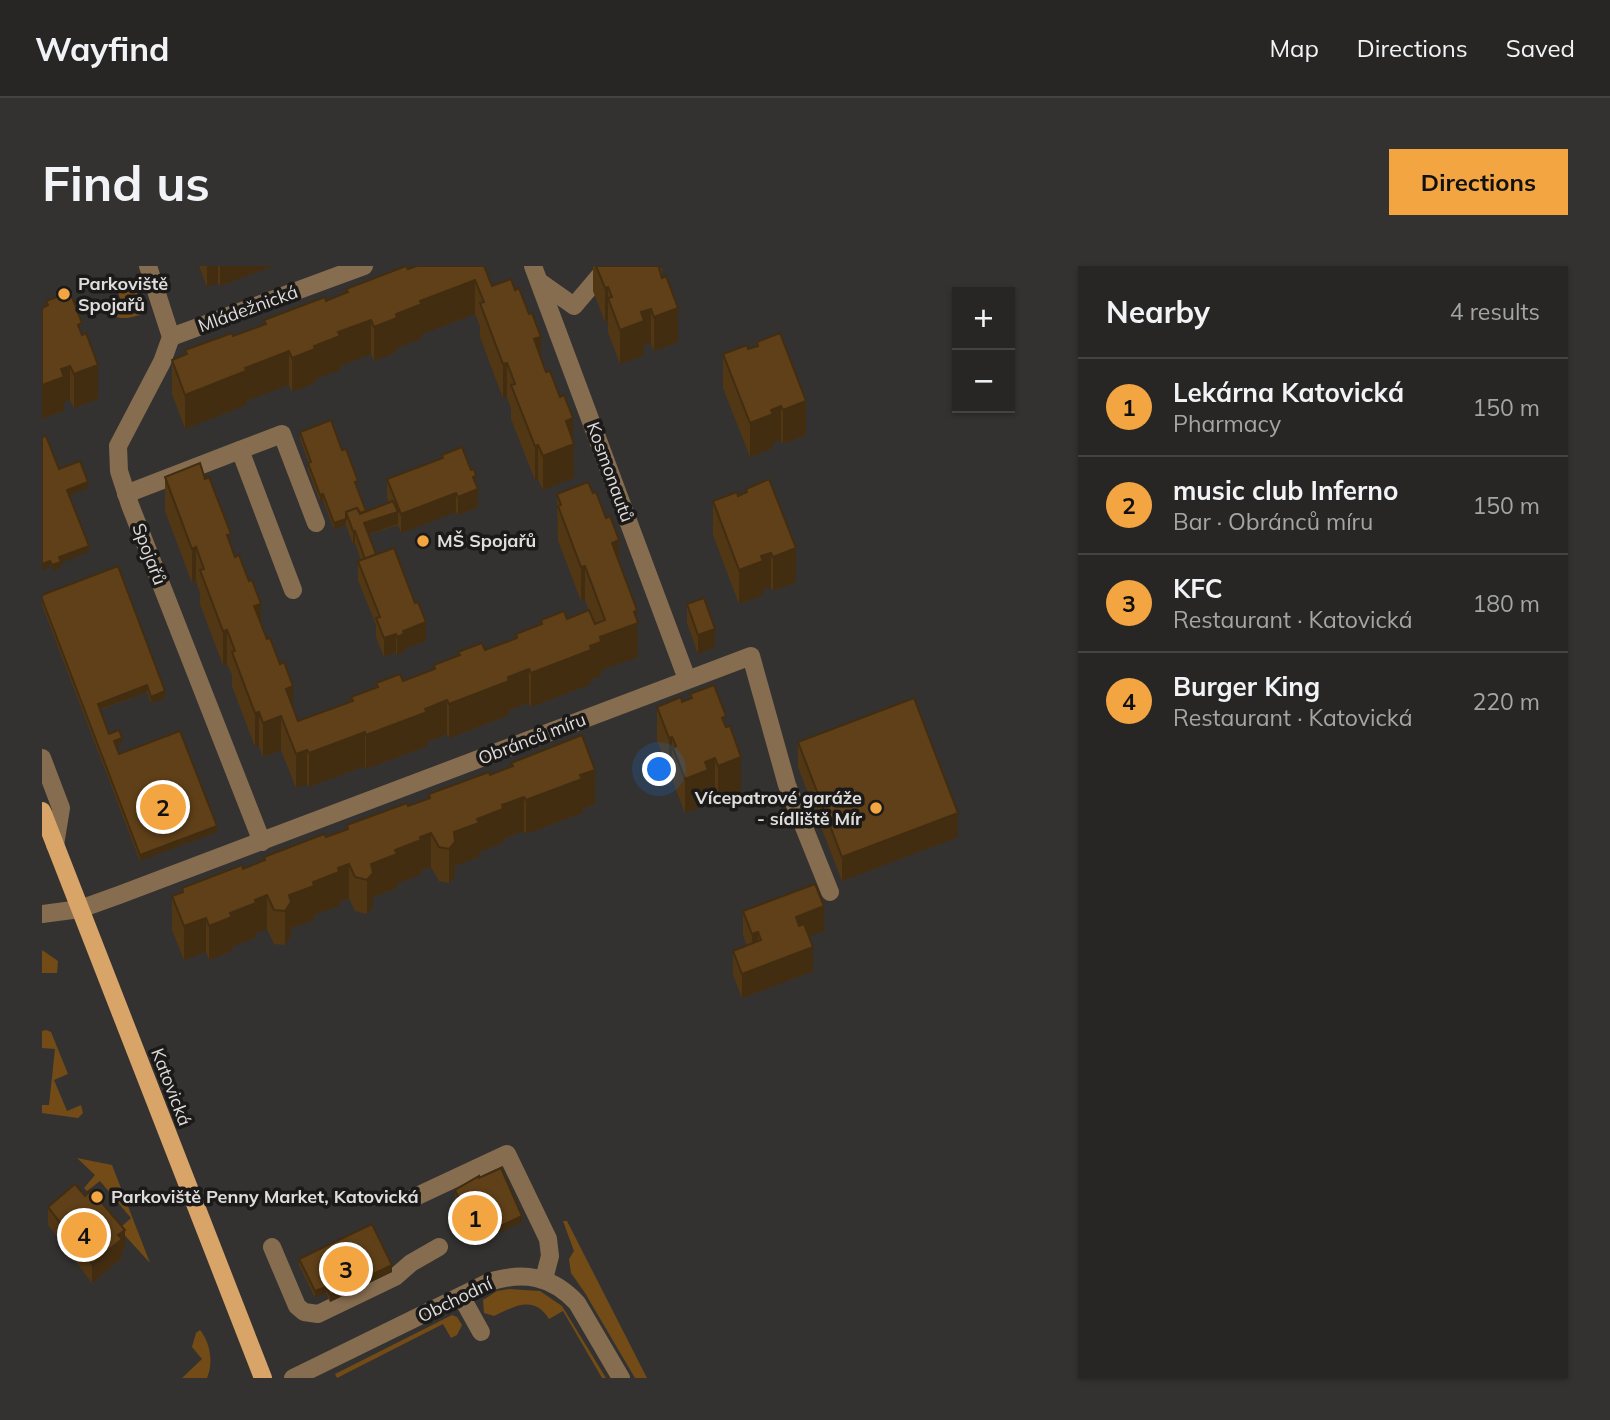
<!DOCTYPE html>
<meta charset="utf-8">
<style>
body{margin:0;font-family:Mulish,sans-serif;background:#333231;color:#f1f3f6}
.controls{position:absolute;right:21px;top:21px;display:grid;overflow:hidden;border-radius:0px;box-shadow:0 2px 5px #0004}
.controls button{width:63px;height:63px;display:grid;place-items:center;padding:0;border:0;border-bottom:2px solid #434341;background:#272624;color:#f1f3f6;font:35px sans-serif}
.you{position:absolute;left:618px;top:504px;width:24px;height:24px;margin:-18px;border:5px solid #fff;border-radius:50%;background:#1a73e8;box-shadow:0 0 0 10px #1a73e833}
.badge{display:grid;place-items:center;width:46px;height:46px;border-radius:50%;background:#f2a541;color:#111;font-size:23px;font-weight:700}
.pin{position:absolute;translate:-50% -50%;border:4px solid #fff;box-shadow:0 2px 7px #0006}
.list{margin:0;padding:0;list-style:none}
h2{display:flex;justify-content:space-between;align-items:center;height:91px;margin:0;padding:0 28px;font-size:30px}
h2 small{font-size:23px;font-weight:400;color:#a4a5a6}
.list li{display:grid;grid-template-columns:46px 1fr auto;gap:21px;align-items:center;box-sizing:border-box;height:98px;padding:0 28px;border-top:2px solid #434341}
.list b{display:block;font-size:26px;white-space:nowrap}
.list p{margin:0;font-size:23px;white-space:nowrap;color:#a4a5a6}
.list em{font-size:23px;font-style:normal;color:#a4a5a6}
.map{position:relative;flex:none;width:994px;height:1112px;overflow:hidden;border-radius:0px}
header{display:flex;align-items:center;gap:42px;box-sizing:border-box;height:98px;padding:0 35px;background:#272624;border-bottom:2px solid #434341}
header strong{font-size:33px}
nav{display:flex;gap:38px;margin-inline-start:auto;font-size:24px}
.intro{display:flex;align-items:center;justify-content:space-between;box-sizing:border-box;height:168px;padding:0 42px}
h1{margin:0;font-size:49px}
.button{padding:18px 32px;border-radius:0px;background:#f2a541;color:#111;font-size:24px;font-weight:700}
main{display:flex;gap:42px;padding:0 42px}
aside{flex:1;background:#272624;border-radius:0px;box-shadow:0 2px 5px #0004}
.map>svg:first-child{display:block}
.green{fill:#724b16}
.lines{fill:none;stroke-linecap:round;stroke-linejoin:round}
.minor{stroke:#866d50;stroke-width:18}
.major{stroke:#d8a468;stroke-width:18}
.wall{fill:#523715}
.shaded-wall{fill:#422d11}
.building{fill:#5f4018;stroke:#422d11;stroke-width:2}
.poi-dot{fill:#f2a541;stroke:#1b1a19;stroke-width:2.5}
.labels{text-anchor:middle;stroke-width:7;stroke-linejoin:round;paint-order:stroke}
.poi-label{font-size:18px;font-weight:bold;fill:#dedddc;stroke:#1b1a19;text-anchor:start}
.street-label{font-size:18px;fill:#dedddc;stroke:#1b1a19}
</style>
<header>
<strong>Wayfind</strong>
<nav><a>Map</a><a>Directions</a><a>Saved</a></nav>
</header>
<div class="intro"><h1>Find us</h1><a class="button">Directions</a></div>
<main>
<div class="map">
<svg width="994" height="1112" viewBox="0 0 994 1112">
<rect width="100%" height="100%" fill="#343230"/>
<g class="green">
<path d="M 80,19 C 96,21 100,33 104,47 C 86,53 75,56 60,42 L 79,37 L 75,20 Z"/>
<polygon points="0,684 16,695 15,707 0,707"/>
<polygon points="4,764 9,766 26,808 12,814 25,845 39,839 41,847 36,852 0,847 0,839 7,839 13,783 0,782 0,765"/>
<polygon points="35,892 70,899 108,997 77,963 89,952 58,915 45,925 42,922 53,909"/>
<polygon points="521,955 525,955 605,1112 593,1112 543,1027 529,1007 527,993 532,985"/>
<path d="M 467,1023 L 498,1025 L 520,1040 L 564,1112 L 560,1112 L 521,1045 L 507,1053 C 492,1029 473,1040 452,1050 L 442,1047 L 441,1034 L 455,1025 Z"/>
<polygon points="410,1049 415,1051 420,1059 415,1069 409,1072 401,1058 295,1112 293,1108"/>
<path d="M 158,1064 C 168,1076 172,1097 165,1112 L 140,1112 L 160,1093 L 150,1081 L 154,1067 Z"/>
</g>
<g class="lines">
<g class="minor">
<polyline points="106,0 129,71 120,96 76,180 77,205 88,239 220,576"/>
<polyline points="491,0 645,413"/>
<polyline points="498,16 532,40 566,0"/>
<polyline points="129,71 322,0"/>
<polyline points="198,184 240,168 274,257"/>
<polyline points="84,228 198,184 251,324"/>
<polyline points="0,492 19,542 13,579"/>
<polyline points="0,648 38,643 77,629 709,390 745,519 788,626"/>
<polyline points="373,931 465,888 506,973 508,990 502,1013"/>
<polyline points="230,981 255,1040 262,1046 276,1048 353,1011 369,997 397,981"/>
<polyline points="419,1030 439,1066"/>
<path d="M 251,1112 L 447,1016 C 482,1005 510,1010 535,1037 L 579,1112"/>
</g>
<polyline class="major" points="0,545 221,1112"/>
</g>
<g class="wall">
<polygon points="157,0 231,0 178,20 176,17 165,21"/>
<polygon points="375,0 450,20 499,93 531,175 532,212 501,224 496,213 493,214 469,153 469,142 465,131 461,132 438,71 438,60 433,48 380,68 380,72 355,82 355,86 332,95 329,88 298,100 298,104 273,113 273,117 250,126 247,119 204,135 204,139 143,163 130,128 130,94 143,88 143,84 191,70 222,58 222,54 284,35 304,27 304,23"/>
<polygon points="551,0 620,0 620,12 636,76 612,85 609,77 602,79 602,89 578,98 566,66 566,55 563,56 551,25"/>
<polygon points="4,35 40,69 56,133 32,142 28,134 22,136 22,145 0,153 0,42 4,40"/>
<polygon points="715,76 764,169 741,178 739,174 731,177 731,182 708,191 681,122 681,88 706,83 715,80"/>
<polygon points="258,166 316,221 315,221 324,245 347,236 345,232 345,213 400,192 400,189 434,218 436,241 416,249 414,246 359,267 356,259 326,269 334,288 384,375 362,383 362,386 355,389 354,386 342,391 334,371 334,359 316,314 316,295 319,294 313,277 311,278 304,259 292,263 281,234 278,235 266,204 266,197 267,197 258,173"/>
<polygon points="123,211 189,280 256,455 309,435 309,431 334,421 334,417 361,415 392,403 392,399 416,390 416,386 443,384 474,372 474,368 499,358 499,354 525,353 547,345 543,334 539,335 516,274 515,228 577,295 595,355 596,391 559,404 559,410 549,413 549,418 489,441 487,437 467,444 467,449 407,472 405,468 385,476 385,480 324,503 323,500 267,521 265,518 254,522 239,484 221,491 217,480 213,481 190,420 190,409 185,398 181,399 158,338 158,327 154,315 150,317 123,245"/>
<polygon points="704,223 754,316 731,325 729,321 721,324 721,329 697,338 671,269 671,235 696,230 704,227"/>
<polygon points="0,329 123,432 109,437 105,426 58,444 67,468 80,478 74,480 77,488 175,566 98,595 0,339"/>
<polygon points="645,338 673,381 656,388 645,357"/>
<polygon points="648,428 684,461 699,525 676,534 673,526 666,529 666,538 643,547 631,516 631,505 630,505 627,506 615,475 615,441 640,436 648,432"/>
<polygon points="756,476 916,571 800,615 756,501"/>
<polygon points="469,497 553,538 540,543 540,547 484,568 482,565 461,573 461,577 437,586 437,591 413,600 413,610 407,617 397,615 389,601 379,604 379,608 355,618 355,622 331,631 331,641 325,648 313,645 307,632 297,636 297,640 272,649 272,654 249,662 249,670 243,679 232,678 225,663 214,667 214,671 190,681 190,685 167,694 164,686 142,694 130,664 130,630 140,626 140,622 201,603 222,595 222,591 305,563 305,559 366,540 387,532 387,528 448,509 469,501"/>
<polygon points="701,645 782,665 767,670 771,705 700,732 691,709 691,685 705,680 701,669"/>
<polygon points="437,912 480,956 435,978 413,931 413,924"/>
<polygon points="6,941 83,983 80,985 80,992 50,1017 6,959"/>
<polygon points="257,993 350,1006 288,1036 284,1027 273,1032 257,999"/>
</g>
<g class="shaded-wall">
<polygon points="165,0 176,0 176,17 165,21"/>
<polygon points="178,0 231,0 178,20"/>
<polygon points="433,14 433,48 380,68 380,72 355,82 355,86 332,95 332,61 378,35"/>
<polygon points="566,21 566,55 563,56 563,22"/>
<polygon points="636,42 636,76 612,85 612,51"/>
<polygon points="609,43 609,77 602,79 602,89 578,98 578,64 599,46"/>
<polygon points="329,54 329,88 298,100 298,104 273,113 273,117 250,126 250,92 296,66"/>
<polygon points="499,71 499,105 492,73"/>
<polygon points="247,85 247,119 204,135 204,139 143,163 143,129 203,102"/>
<polygon points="465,97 465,131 461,132 461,98"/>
<polygon points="56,99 56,133 32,142 32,108"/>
<polygon points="28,100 28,134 22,136 22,145 0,153 0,119 19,103"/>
<polygon points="764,135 764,169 741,178 741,144"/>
<polygon points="739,140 739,174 731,177 731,182 708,191 708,157 729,144"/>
<polygon points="531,152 532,212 501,224 501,190 524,155"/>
<polygon points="496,179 496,213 493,214 493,180"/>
<polygon points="434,210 434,224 436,223 436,241 416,249 416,231 431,211"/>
<polygon points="46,216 46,222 25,231 25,224"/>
<polygon points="414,227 414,246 359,267 359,248"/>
<polygon points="281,228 281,234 278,235 278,229"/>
<polygon points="356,246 356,258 322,270 322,257"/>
<polygon points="304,253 304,259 292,263 292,257"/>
<polygon points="311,265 313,265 313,277 311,278"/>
<polygon points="577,274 577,308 570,277"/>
<polygon points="47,280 47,286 19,297 19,302 10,305 10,299 17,291"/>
<polygon points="154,281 154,315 150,317 150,283"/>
<polygon points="754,282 754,316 731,325 731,291"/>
<polygon points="729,287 729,321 721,324 721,329 697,338 697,304 719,290"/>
<polygon points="8,295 8,301 0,304 0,298"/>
<polygon points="543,300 543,334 539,335 539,301"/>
<polygon points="219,338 219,372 212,340"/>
<polygon points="595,344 596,391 559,404 559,410 549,413 549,418 489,441 489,407 548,380 558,371"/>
<polygon points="384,356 384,375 362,383 362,386 355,389 355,371 361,365"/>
<polygon points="673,363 673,381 656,388 656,369"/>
<polygon points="185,364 185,398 181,399 181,365"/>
<polygon points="354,368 354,386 342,391 342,372"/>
<polygon points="487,403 487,437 467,444 467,449 407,472 407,438 466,411"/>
<polygon points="105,419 105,426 56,444 56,438"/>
<polygon points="251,420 251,454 244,423"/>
<polygon points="123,425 123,432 109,437 109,431"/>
<polygon points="405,434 405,468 385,476 385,480 324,503 324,469"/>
<polygon points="217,446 217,480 213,481 213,447"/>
<polygon points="239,450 239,484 221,491 221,457"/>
<polygon points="323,466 323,500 267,521 267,487"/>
<polygon points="630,471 630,505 627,506 627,472"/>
<polygon points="80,472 80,478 72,481 72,475"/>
<polygon points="265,484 265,518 254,522 254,488"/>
<polygon points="699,491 699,525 676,534 676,500"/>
<polygon points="673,492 673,526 666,529 666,538 643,547 643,513 663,496"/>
<polygon points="553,504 553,538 540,543 540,547 484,568 484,534"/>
<polygon points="482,531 482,565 461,573 461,577 437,586 437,591 413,600 413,610 407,617 407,583 412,566 460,539"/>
<polygon points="916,547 916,571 800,615 800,591"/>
<polygon points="175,560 175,566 98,595 98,589"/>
<polygon points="389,567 389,601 379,604 379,608 355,618 355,622 331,631 331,641 325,648 325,614 329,598 378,571"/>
<polygon points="307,598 307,632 297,636 297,640 272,649 272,654 249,662 249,670 243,679 243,645 247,629 296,602"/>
<polygon points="225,629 225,663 214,667 214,671 190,681 190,685 167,694 167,660 213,634"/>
<polygon points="782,640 782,665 754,675 754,651"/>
<polygon points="164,652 164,686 142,694 142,660"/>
<polygon points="716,666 716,690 710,692 710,668"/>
<polygon points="771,681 771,705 700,732 700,708"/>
<polygon points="480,950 480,956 435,978 435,971"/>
<polygon points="83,964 83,983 80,985 80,992 50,1017 50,998 76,969"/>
<polygon points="350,999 350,1006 288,1036 288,1029"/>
<polygon points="284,1021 284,1027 273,1032 273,1025"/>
</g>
<g class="building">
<polygon points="364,0 366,3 375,0 442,0 450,20 469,13 473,24 477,22 487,48 490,47 499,71 492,73 504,106 508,105 518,131 522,129 531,152 524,155 532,178 501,190 496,179 493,180 469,119 473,118 469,107 465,97 461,98 438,37 442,36 433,14 378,35 380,38 354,48 355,52 332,61 329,54 296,66 298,70 272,80 273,83 250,92 247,85 203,102 204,105 143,129 130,94 145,88 143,84 190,67 191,70 224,58 222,54 283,31 284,35 306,26 304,23"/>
<polygon points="554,0 620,0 617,2 620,12 624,10 636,42 612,51 609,43 599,46 602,55 578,64 566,32 570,31 566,21 563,22"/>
<polygon points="28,26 40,57 36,59 40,69 44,67 56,99 32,108 28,100 19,103 22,111 0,119 0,42 6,39 4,35"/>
<polygon points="738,67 764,135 741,144 739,140 729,144 731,148 708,157 681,88 705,79 706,83 716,80 715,76"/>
<polygon points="289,154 300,184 304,183 316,215 313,216 324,245 318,247 315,242 304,246 304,253 292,257 281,228 278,229 266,197 269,196 258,166"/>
<polygon points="4,170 17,203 38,195 46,216 25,224 47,280 17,291 19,296 10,299 8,295 0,298 0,171"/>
<polygon points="420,181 429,204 432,203 434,210 431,211 436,223 416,231 414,227 359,248 345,213 401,192 400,189"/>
<polygon points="158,197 163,213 167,211 189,268 185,269 193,291 197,289 207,315 210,314 219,338 212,340 225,373 228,372 238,398 242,396 251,420 244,423 256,455 311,435 309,431 336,421 334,417 358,408 361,415 393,403 392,399 418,389 416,386 440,377 443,384 475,372 474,368 500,358 499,354 522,345 525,353 547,344 553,358 563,354 543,300 539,301 516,240 519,239 515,228 546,216 551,227 554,226 564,252 568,250 577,274 570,277 595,344 592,346 596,357 558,371 559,376 548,380 549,384 489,407 487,403 466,411 467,415 407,438 405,434 383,443 385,446 324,469 323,466 267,487 265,484 254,488 239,450 221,457 217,446 213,447 190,386 193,385 185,364 181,365 158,304 162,303 154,281 150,283 123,211"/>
<polygon points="727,213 754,282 731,291 729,287 719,290 721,295 697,304 671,235 695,226 696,230 705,226 704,223"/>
<polygon points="351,235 356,246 322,257 334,288 323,293 313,265 311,265 304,246 315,242 318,248"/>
<polygon points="352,282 373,337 376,336 384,356 361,365 362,368 355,371 354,368 342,372 334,352 338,351 316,295"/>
<polygon points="76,300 123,425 109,431 105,419 56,438 67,468 77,464 80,472 72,475 77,488 138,465 175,560 98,589 0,333 0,329"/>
<polygon points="662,332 673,363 656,369 645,338"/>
<polygon points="672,419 684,450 680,452 684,461 688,460 699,491 676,500 673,492 663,496 666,504 643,513 631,482 634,480 630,471 627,472 615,441 639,431 640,436 650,432 648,428"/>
<polygon points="872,432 916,547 800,591 756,476"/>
<polygon points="540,469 553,504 538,509 540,513 484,534 482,531 460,539 461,543 435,553 437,557 412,566 413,576 407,583 397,581 389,567 378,571 379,574 353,584 355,588 329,598 331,607 325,614 313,611 307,598 296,602 297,606 271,616 272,620 247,629 249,636 243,645 232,644 225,629 213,634 214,637 188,647 190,651 167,660 164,652 142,660 130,630 141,626 140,622 200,599 201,603 223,594 222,591 282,568 284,571 306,563 305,559 365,537 366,540 388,532 387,528 447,506 448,509 471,500 469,497"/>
<polygon points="773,618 782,640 754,651 757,660 762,658 771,681 700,708 691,685 719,674 716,666 710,668 701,645"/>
<polygon points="459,902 480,950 435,971 413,924 437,910 437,912"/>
<polygon points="33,918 43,930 49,924 83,964 76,969 80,973 50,998 6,941"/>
<polygon points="330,958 350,999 288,1029 284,1021 273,1025 257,993"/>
</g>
<g class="poi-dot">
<circle cx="22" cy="28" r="7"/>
<circle cx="381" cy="275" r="7"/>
<circle cx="834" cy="542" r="7"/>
<circle cx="55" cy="931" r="7"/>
</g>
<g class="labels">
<g class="poi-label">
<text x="36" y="24">Parkoviště<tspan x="36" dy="21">Spojařů</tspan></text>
<text x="395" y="281">MŠ Spojařů</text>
<text x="820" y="538" text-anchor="end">Vícepatrové garáže<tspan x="820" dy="21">- sídliště Mír</tspan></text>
<text x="69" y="937">Parkoviště Penny Market, Katovická</text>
</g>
<g class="street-label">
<text transform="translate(206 43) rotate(-20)" y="6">Mládežnická</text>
<text transform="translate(568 206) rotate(70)" y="6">Kosmonautů</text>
<text transform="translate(107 288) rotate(69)" y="6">Spojařů</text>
<text transform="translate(490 473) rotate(-21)" y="6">Obránců míru</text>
<text transform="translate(129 821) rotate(69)" y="6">Katovická</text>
<text transform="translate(413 1034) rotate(-26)" y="6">Obchodní</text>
</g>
</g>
</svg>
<div class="controls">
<button>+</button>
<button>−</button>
</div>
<div class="you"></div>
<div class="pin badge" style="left:433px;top:952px">1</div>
<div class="pin badge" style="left:121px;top:541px">2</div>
<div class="pin badge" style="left:304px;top:1003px">3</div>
<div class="pin badge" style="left:42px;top:969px">4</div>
</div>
<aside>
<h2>Nearby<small>4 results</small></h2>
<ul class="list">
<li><span class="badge">1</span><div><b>Lekárna Katovická</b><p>Pharmacy</p></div><em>150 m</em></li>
<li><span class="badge">2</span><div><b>music club Inferno</b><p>Bar · Obránců míru</p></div><em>150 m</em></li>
<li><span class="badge">3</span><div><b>KFC</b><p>Restaurant · Katovická</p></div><em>180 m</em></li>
<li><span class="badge">4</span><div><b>Burger King</b><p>Restaurant · Katovická</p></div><em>220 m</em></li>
</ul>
</aside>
</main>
